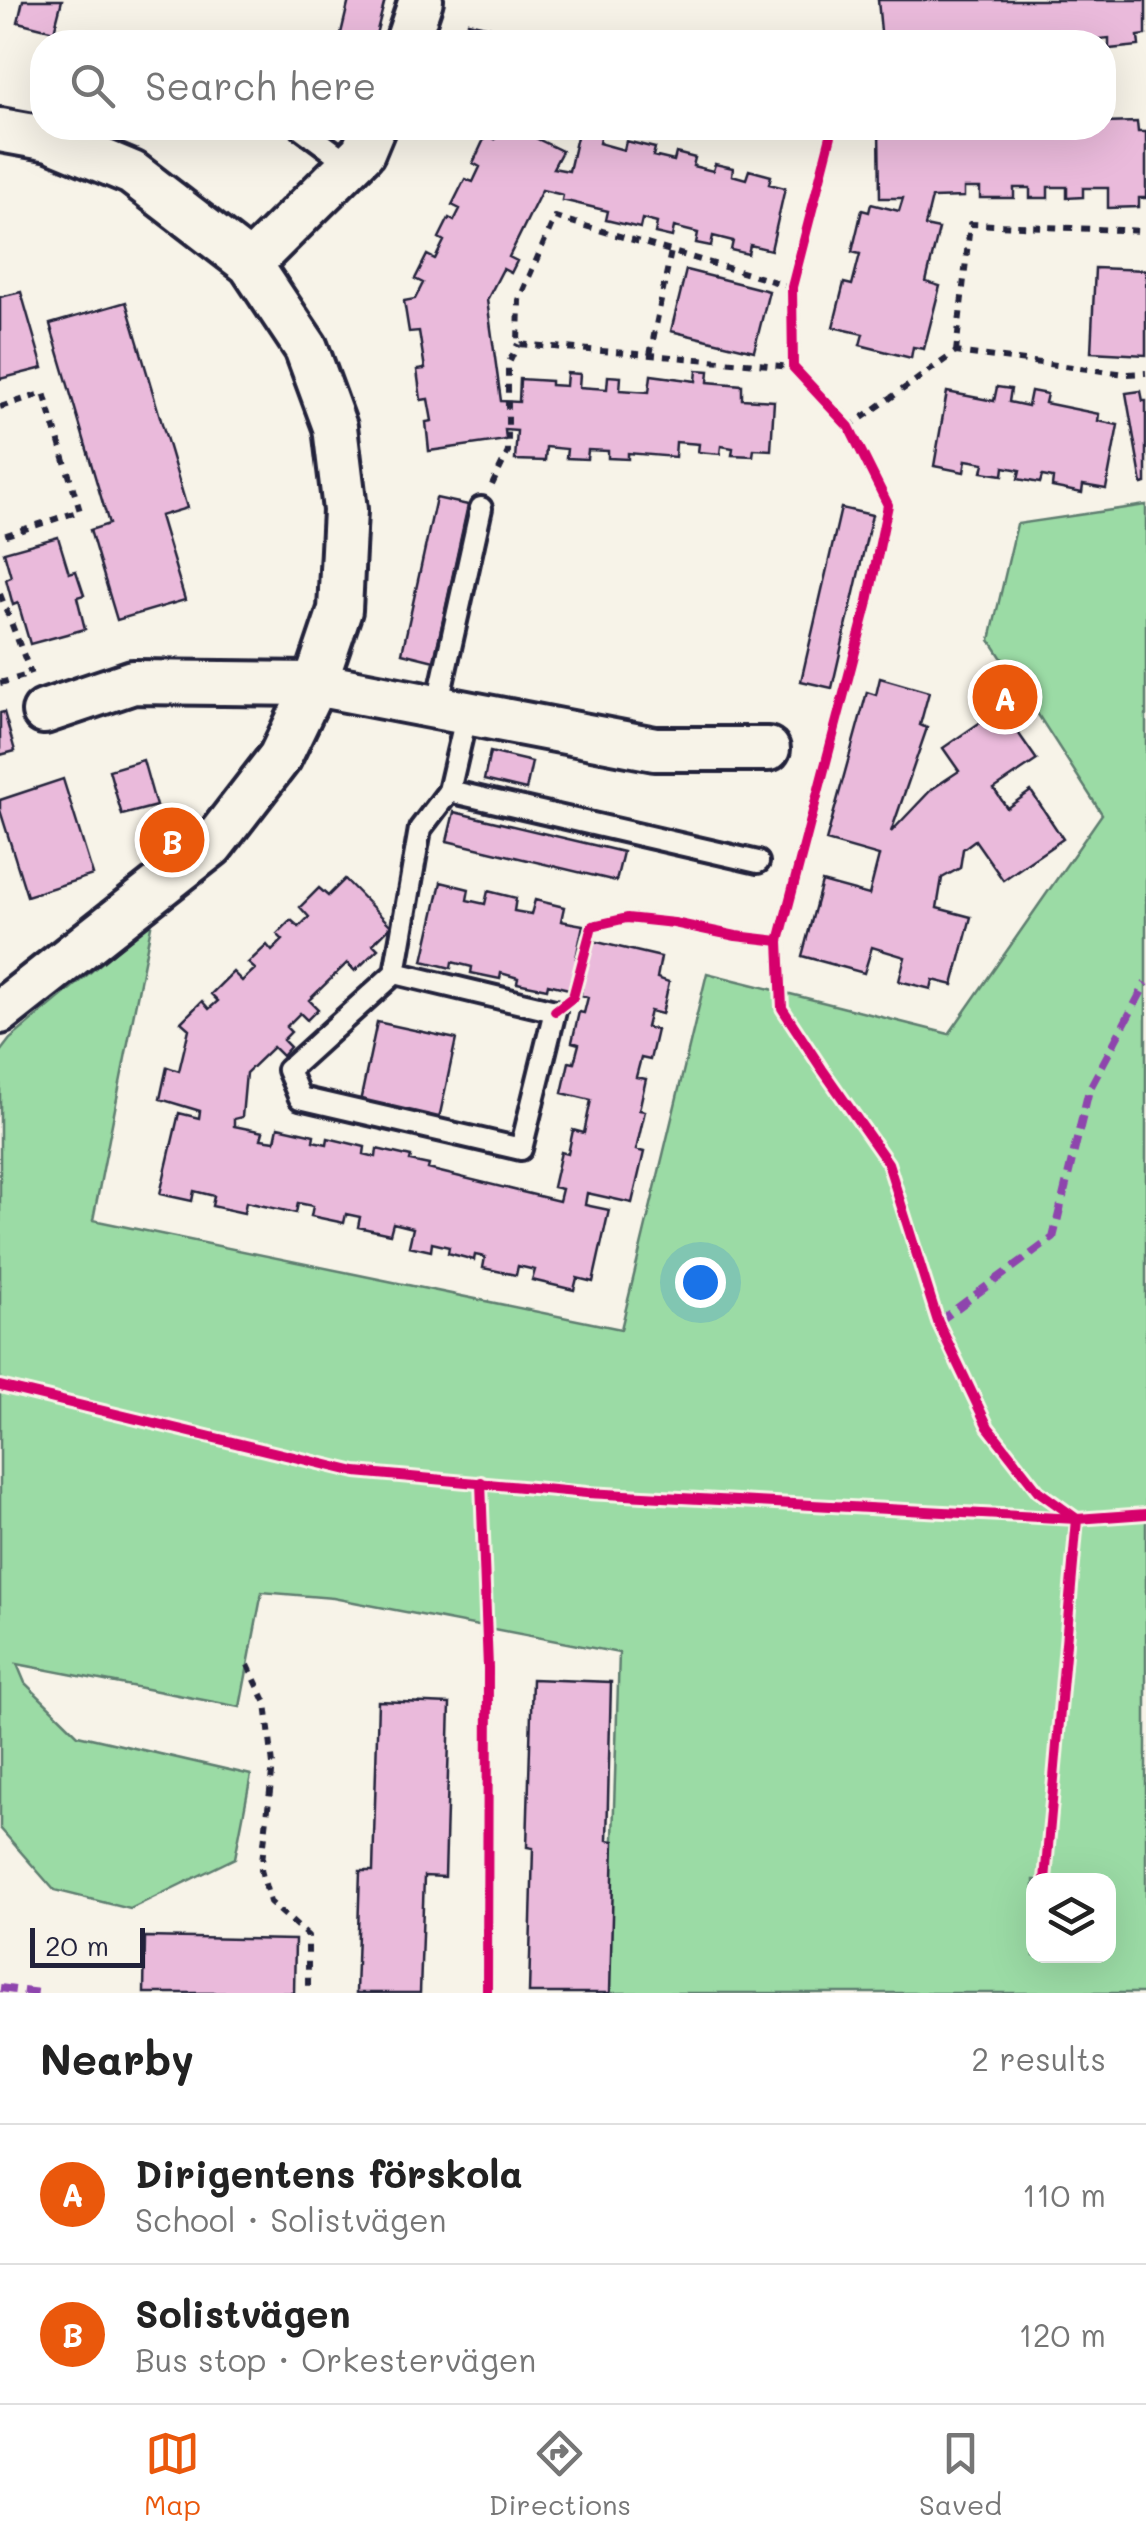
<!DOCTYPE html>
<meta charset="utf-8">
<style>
body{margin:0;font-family:Mali,sans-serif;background:#f6f6f6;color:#222}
.controls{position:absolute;right:30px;bottom:30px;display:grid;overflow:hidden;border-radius:20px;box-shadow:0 10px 40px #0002}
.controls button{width:90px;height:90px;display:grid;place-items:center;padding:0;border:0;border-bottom:2px solid #e0e0e0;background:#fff;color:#222;font:50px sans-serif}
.scale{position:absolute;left:30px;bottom:25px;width:115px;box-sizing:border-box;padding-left:10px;border:5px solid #22223b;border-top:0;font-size:28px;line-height:35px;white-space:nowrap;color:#22223b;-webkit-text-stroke:8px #f7f3e8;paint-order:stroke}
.you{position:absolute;left:700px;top:1282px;width:35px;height:35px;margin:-25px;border:8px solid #fff;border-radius:50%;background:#1a73e8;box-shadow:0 0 0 15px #1a73e833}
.badge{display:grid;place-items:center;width:65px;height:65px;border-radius:50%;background:#ea580c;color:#fff;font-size:32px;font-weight:700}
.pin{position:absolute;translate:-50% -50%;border:5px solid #fff;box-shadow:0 2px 10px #0006}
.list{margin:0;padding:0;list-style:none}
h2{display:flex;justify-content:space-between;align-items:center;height:130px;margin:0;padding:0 40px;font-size:42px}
h2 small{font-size:32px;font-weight:400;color:#767676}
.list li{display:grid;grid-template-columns:65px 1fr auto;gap:30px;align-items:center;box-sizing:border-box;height:140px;padding:0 40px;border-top:2px solid #e0e0e0}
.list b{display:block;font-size:38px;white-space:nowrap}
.list p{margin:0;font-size:32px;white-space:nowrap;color:#767676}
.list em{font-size:32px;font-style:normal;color:#767676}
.icon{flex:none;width:55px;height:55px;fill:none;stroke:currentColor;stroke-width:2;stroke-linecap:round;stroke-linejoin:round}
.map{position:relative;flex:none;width:1146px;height:1993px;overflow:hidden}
.search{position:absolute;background:#fff;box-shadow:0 10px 40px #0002;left:30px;right:30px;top:30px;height:110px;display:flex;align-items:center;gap:25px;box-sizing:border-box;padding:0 35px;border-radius:40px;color:#767676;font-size:38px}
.sheet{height:410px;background:#fff}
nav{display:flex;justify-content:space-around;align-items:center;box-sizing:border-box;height:140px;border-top:2px solid #e0e0e0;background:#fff;font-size:28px;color:#767676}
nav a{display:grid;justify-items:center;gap:5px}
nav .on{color:#ea580c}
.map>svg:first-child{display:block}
.green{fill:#9bdba5;stroke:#5e7e70;stroke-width:2.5;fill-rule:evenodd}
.building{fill:#eabadb;stroke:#22223b;stroke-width:2.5}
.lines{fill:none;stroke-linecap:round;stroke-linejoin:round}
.lane-casing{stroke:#22223b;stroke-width:28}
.street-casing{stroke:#22223b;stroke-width:50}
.path{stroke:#22223b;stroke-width:6;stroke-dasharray:8 8;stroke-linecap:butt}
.lane{stroke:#f7f3e8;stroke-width:20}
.street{stroke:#f7f3e8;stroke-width:42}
.quiet{stroke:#8e44ad;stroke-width:8;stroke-dasharray:15 8;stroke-linecap:butt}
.cycleway-casing{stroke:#f7f3e8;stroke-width:16}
.cycleway{stroke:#d6006c;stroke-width:10}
</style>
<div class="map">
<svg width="1146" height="1993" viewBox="0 0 1146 1993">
<rect width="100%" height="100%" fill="#f7f3e8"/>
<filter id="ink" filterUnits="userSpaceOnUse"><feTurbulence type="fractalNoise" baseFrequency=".01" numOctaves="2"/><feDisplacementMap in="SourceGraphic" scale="20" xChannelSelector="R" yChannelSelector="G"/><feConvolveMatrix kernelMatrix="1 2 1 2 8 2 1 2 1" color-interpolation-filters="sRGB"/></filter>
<g filter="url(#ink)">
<path class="green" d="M 1146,505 L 1146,1993 L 608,1993 L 619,1653 L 333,1598 L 262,1592 L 240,1707 L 17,1664 L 25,1683 L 78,1735 L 251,1775 L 235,1858 L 130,1909 L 54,1890 L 0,1828 L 0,1052 L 10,1039 L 152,921 L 93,1220 L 621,1329 L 707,973 L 949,1034 L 1102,814 L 990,640 L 1017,524 ZM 1034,1880 L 1108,1880 L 1108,1956 L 1034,1956 Z"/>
<g class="building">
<polygon points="23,0 62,0 54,31 18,22"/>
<polygon points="349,0 385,0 374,42 339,42"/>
<polygon points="878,0 1146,0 1146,35 1138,36 1139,46 1109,49 1109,38 1098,39 1099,42 1071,42 1070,40 1033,42 1032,36 1013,37 1014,42 983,42 983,37 964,38 964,42 933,42 932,40 882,42"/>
<polygon points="468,22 557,42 464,42"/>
<polygon points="1137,122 1138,132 1146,132 1146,198 1139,198 1139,207 1108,208 1108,188 1083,188 1083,197 1067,198 1067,187 1048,187 1048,198 1030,198 1030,188 1014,188 1014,198 980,198 980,188 964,188 964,197 932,198 925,226 939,229 926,282 940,286 924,349 913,347 911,358 860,345 863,334 833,327 844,283 852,285 860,254 852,252 862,210 869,212 871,204 899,211 903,198 880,198 879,128 1104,128 1104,123"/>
<polygon points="500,128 515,128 562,151 553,168 569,171 579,128 601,133 599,143 624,150 626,141 655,148 653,156 674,161 676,153 695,158 693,166 713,171 715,164 733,168 732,175 746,179 749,170 771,176 769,184 785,188 771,250 750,245 748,254 731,250 733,241 713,236 711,246 696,243 698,233 674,227 672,237 655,233 657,223 642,219 640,228 606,220 608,211 562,200 563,195 542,190 509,257 517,261 511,273 503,269 487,300 501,401 519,402 520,379 551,381 551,385 566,386 567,373 580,374 579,387 607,389 608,376 621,377 620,390 649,392 651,375 696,381 697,370 709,371 708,382 742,385 742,399 774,401 771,450 754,449 753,456 732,455 733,448 721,446 720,454 698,452 699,444 676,442 675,457 628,453 628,459 608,458 608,451 588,450 587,459 566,458 567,449 546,447 545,461 515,460 517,431 505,430 506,440 429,451 426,422 432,421 428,399 421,400 417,370 425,369 419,331 409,332 404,301 415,299 423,283 415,279 427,255 435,259 444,241 439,238 449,218 454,221 460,209 452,205 465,179 473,182 480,167 473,163 486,135 495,139"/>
<polygon points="1095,268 1146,270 1146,355 1091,352"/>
<polygon points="686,270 769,291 754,351 671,331"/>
<polygon points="21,292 43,368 0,379 0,297"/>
<polygon points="126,302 187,508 160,516 185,600 117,620 90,530 109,524 50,324"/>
<polygon points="997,387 1011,389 1009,402 1028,406 1031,391 1047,394 1045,403 1099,414 1098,421 1118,425 1106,489 1083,485 1082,493 1052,487 1053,478 1042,476 1040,483 1018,479 1020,470 1004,467 1003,475 982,472 984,463 966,460 964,472 934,466 947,392 994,401"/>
<polygon points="1141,391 1143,401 1146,401 1146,483 1142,484 1126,393"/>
<polygon points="436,498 468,505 434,661 402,653"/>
<polygon points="841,508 872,515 832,688 801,681"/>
<polygon points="58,537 69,573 76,571 84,595 77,597 85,629 30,644 18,603 13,605 6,579 11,577 4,552"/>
<polygon points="880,678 929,692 920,725 927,728 891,832 932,789 959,771 943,748 1001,708 1037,760 994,789 1007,808 1031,791 1063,839 1003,880 975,840 963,849 960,868 942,878 937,908 971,917 953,985 933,980 931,989 899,981 905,957 872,947 864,973 802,956 822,882 869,895 879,856 826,841 867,692 876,695"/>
<polygon points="4,712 15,751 0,755 0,713"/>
<polygon points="490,752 532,762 526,790 484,780"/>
<polygon points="143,760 156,806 122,815 109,770"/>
<polygon points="63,779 93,875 27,896 0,810 0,800"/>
<polygon points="454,812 623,852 616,881 447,841"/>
<polygon points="345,879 391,926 373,944 378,949 355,971 347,963 309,1000 318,1009 307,1020 300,1013 286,1027 291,1032 283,1040 290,1047 282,1056 273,1047 246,1073 242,1117 234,1119 234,1126 263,1132 261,1139 275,1141 278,1127 314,1135 313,1141 327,1144 328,1138 365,1147 364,1154 376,1157 377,1149 411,1157 410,1161 429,1165 428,1169 559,1201 562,1189 553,1187 561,1152 568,1154 573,1130 584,1133 591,1100 562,1093 569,1062 574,1063 579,1044 572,1042 579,1012 584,1013 588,997 581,995 582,989 570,987 569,989 548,984 547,989 517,983 518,978 501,973 500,979 471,973 472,967 452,962 451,968 423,961 441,882 469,889 467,900 485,904 488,891 516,898 514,911 531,914 535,900 564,907 561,921 583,925 576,958 589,961 593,941 661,957 657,978 669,982 662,1014 650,1011 646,1027 657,1030 650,1060 641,1058 636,1077 646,1079 639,1110 645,1111 636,1150 644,1152 632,1203 587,1193 585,1205 609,1210 593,1282 577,1278 574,1290 532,1280 535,1270 518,1266 516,1275 483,1268 485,1257 475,1255 474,1260 448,1253 449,1247 432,1243 431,1251 409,1246 413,1228 393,1223 390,1234 358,1227 360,1217 346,1214 344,1223 311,1216 313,1206 298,1203 296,1213 246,1202 244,1213 212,1206 214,1196 194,1191 192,1201 160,1194 179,1113 199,1118 200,1111 160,1099 167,1067 179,1071 189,1029 181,1022 202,1001 209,1009 218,1001 211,994 233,972 242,981 255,969 248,963 267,945 272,951 283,940 277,934 291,920 299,927 309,917 300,907 319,888 328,896"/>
<polygon points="377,1022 456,1039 439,1119 360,1102"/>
<polygon points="532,1679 611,1682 607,1840 614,1841 610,1993 529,1993 533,1848 527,1847"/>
<polygon points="378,1701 450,1704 445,1877 424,1876 420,1993 356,1993 360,1871 373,1871"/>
<polygon points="145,1937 295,1940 294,1993 144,1993"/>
</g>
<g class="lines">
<defs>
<g id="lane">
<polyline points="301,128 351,165"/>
<polyline points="437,707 481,508"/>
<polyline points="467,713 449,791 758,862"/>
<polyline points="395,973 555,1011 521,1149 300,1098 288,1070 395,973 420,829 449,791"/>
</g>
<g id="street">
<polyline points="407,42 421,0"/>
<polyline points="0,130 50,139 132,173 250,264 306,348 335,427 345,510 340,610 315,684 280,757 212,845 0,1012"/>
<polyline points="250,264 363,152 373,128"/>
<polyline points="44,712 133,682 315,684 655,749 768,749"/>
</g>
</defs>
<use href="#lane" class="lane-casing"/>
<use href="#street" class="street-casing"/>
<g class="path">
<polyline points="792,287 555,217 519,300 518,344 793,367"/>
<polyline points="956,352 970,224 1146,231"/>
<polyline points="650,355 671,251"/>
<polyline points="0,407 44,393 80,511 0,537"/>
<polyline points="849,427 956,352 1126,374 1146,373"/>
<polyline points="492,485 508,452 508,365 518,344"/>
<polyline points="0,594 31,674"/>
<polyline points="0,683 24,676"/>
<polyline points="248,1665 266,1703 273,1765 261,1870 270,1902 308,1936 308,1993"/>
</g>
<use href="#lane" class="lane"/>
<use href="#street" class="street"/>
<g class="quiet">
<polyline points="938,1322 1053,1238 1089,1090 1146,983"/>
<polyline points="0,1988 39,1993"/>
</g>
<defs>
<g id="cycleway">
<polyline points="833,128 792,287 793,367 849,427 888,505 867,606 779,941 782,1008 822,1069 888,1163 938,1322 988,1427 1038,1491 1077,1519"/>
<polyline points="555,1011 573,997 592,926 627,918 674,923 736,936 779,941"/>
<polyline points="0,1386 356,1472 587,1493 1077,1519 1146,1514"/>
<polyline points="481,1482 488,1668 487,1993"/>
<polyline points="1045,1880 1077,1519"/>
</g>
</defs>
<use href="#cycleway" class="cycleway-casing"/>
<use href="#cycleway" class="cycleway"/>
</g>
</g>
</svg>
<div class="controls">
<button><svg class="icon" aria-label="layers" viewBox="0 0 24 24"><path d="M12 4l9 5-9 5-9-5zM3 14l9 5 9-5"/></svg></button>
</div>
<div class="scale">20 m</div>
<div class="you"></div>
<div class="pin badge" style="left:1005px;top:697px">A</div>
<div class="pin badge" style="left:172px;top:840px">B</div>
<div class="search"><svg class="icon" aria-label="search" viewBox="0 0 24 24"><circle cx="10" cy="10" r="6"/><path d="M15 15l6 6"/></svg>Search here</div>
</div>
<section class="sheet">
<h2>Nearby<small>2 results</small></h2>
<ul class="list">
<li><span class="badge">A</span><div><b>Dirigentens förskola</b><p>School · Solistvägen</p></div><em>110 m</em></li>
<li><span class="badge">B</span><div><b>Solistvägen</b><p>Bus stop · Orkestervägen</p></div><em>120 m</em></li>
</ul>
</section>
<nav>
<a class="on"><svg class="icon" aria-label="map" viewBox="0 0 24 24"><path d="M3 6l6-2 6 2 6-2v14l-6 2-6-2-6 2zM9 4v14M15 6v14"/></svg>Map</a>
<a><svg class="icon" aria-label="directions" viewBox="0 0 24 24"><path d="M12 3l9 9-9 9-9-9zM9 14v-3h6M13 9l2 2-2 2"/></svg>Directions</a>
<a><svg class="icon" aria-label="saved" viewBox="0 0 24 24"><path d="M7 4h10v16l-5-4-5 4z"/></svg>Saved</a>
</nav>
